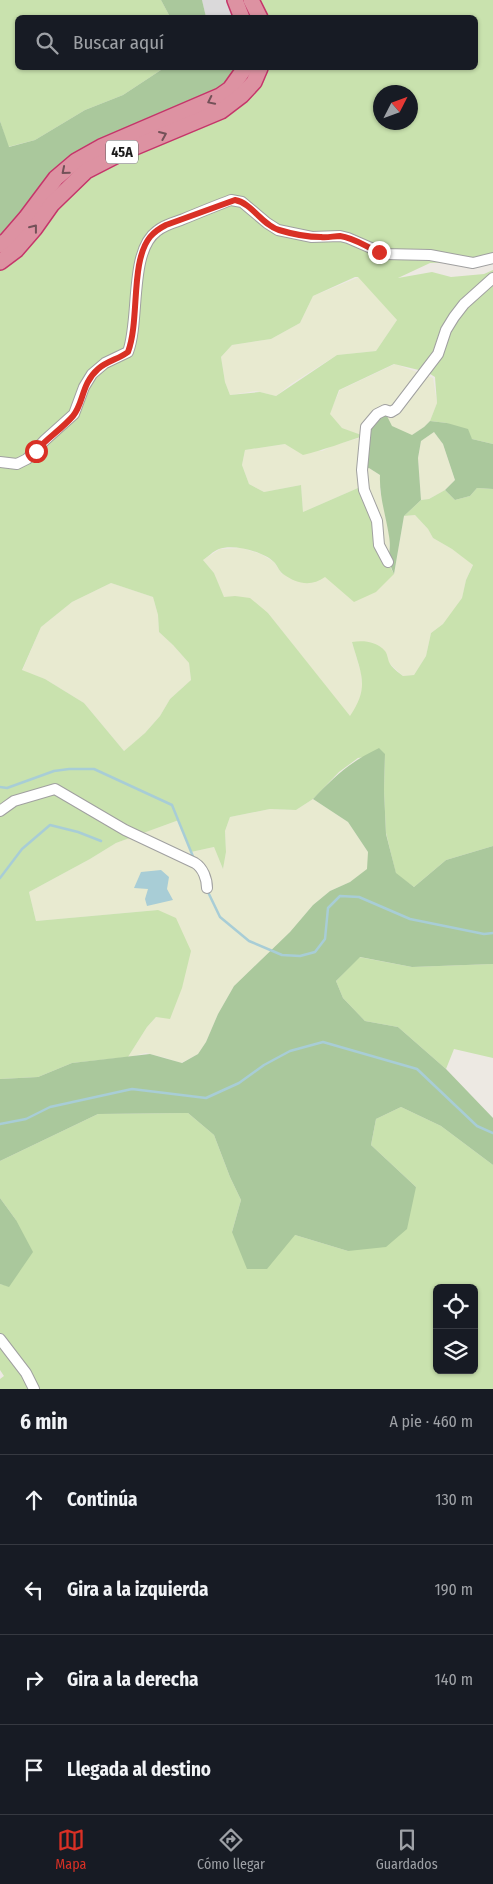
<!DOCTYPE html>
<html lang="es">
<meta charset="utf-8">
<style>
body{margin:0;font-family:"Fira Sans Condensed",sans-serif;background:#242831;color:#f1f3f6}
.controls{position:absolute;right:15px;bottom:15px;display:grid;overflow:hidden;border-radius:8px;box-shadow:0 1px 4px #0004}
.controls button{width:45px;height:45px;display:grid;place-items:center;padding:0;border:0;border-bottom:1px solid #363941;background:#171b24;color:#f1f3f6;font:25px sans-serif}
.compass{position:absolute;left:373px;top:85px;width:45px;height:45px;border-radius:50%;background:#171b24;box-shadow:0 1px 4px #0004;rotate:48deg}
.stop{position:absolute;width:15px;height:15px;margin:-11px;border:4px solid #d93025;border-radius:50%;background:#fff}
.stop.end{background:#d93025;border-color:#fff;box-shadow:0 1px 5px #0008}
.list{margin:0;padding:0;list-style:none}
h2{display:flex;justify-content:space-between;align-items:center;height:65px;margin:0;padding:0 20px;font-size:21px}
h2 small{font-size:16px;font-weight:400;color:#9ea1a6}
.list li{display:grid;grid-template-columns:32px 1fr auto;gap:15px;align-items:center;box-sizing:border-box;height:90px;padding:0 20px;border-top:1px solid #363941}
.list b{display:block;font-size:19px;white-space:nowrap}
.list em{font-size:16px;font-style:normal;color:#9ea1a6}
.icon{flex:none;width:28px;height:28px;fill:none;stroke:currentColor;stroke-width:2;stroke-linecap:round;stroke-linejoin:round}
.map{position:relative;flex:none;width:493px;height:1389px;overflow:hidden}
.search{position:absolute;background:#171b24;box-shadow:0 1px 4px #0004;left:15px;right:15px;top:15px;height:55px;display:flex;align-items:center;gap:12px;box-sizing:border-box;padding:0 18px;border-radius:8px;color:#9ea1a6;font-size:19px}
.sheet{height:425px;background:#171b24}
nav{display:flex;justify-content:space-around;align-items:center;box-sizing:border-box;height:70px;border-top:1px solid #363941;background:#171b24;font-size:14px;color:#9ea1a6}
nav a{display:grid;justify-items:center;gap:2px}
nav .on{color:#d93025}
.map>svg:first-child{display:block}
.residential{fill:#dad9da}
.farmland{fill:#e8ead0}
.grass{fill:#c9e2ae;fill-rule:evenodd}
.forest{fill:#aac89c}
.water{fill:#a8cdd6}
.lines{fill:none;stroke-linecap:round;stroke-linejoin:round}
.stream{stroke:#a8cdd6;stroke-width:2.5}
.minor-casing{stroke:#a0a0a0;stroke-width:12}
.highway-casing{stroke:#c5356a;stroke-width:18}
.minor{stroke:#fff;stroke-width:10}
.highway{stroke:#dd92a2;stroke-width:15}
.oneway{stroke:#735158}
.route{stroke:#d93025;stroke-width:6}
.labels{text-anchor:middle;stroke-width:4;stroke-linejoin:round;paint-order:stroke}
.shield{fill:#fff;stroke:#606060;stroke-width:1}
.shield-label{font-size:14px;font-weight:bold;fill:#1c1c1c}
</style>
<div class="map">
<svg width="493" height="1389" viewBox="0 0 493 1389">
<rect width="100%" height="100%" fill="#ede9e3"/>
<polygon class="residential" points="202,0 235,0 242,17 206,17"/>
<g class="farmland">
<polygon points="359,277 397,320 376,351 337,355 291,384 276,396 256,391 230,395 225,382 221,357 232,345 271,339 300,323 313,296"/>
<polygon points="395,364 433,378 437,403 430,421 424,427 412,435 362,436 342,428 329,414 340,390"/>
<polygon points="434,432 443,444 455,480 445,490 429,499 421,500 418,458 421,441"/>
<polygon points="363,437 362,470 369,468 380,475 380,490 390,538 388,562 369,501 358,488 303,512 301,485 264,492 249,484 242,465 245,450 285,444 322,451 334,445"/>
<polygon points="415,515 428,529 433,538 452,549 473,564 466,580 462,598 453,612 443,624 431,633 426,656 414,675 403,676 389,663 352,642 361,673 363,691 359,703 350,717 268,613 235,596 224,598 214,573 203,560 220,549 242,548 261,554 274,562 282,574 325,577 394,574 404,516"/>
<polygon points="111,583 153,597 158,615 159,632 173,645 189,663 191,680 170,699 160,716 145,733 124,751 84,703 45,679 22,671 41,627 72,602"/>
<polygon points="313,799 348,822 368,852 368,869 350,882 330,891 313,905 290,932 234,986 218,1014 206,1042 198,1054 181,1063 166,1058 146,1053 128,1057 147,1027 156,1017 158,910 36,921 29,892 90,859 116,843 179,820 191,852 214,847 223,869 226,852 225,831 230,817 270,809 296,810"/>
</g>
<g class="grass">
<polygon points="0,0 161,0 170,17 18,18 18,68 164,68 123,95 85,110 35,140 8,147 0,121"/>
<path d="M 235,0 L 493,0 L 493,256 L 480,267 L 451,262 L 430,263 L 398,278 L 432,272 L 451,277 L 484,274 L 493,270 L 493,444 L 472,439 L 447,423 L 430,421 L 437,403 L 435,377 L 427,372 L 394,364 L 339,390 L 330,414 L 342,428 L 364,436 C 344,442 324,450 303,455 L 285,444 L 245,450 L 242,465 L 249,484 L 264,492 L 301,485 L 303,512 L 358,488 L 369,501 L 378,545 L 394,574 L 376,592 L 354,602 L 325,577 C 311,587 297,584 283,574 C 279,571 277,565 274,562 C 263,551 233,544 219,549 C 213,551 208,557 203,560 L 214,573 L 224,597 L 235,596 L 250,598 L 268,613 L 350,716 C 370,687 361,674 352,642 C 362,640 377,641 385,651 C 387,653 388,659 389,662 C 392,668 398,672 403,676 L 414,675 L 426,656 L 431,633 L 443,624 L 462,598 L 466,580 L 473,565 L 452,549 L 433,538 L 428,529 L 415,515 L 404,516 L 421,500 L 429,499 L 445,490 L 455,500 L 470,496 L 477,488 L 493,489 L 493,846 L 446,860 L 414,887 L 396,874 L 386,833 L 384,790 L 385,754 L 358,758 L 339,772 L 313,799 L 296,810 L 270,809 L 230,817 L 225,831 L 226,852 L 223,869 L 214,847 L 191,852 L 179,820 L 116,843 L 90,859 L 29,892 L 36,921 L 158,910 L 176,918 L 191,951 L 182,988 L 170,1019 L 156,1017 L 147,1027 L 128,1057 L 72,1063 L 38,1077 L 0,1079 L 0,245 L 56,178 L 245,68 L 476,68 L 476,18 L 242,17 ZM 380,92 L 410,92 L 410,122 L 380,122 ZM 355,277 L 358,277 L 397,320 L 376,351 L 337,355 L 276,396 L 260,392 L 230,395 L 225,382 L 221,357 L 232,345 L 271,339 L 300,323 L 313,296 ZM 111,583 L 153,597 L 158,615 L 159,632 L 173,645 L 189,663 L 191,680 L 170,699 L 160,716 L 145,733 L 124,751 L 84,703 L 45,679 L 22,670 L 41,627 L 72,602 Z"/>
<polygon points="359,957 412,967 493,964 493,1058 454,1049 446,1069 398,1027 365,1021 343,998 336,981"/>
<path d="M 401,1107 L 441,1126 L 493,1165 L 493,1389 L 37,1389 L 0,1338 L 0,1284 L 9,1286 L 16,1220 L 0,1198 L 0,1161 L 98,1114 L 188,1113 L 214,1135 L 230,1177 L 241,1200 L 232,1232 L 295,1235 L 348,1251 L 416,1187 L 371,1145 L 376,1119 ZM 437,1288 L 474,1288 L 474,1370 L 437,1370 Z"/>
<polygon points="0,1341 36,1389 0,1389 0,1379 4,1376 0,1370"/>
</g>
<g class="forest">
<polygon points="161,0 202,0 206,17 170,17"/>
<polygon points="164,68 245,68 238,79 76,161 0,245 0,121 9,147 35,140 85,110 123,95"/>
<path d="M 385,412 L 392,426 L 412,435 L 424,427 L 430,421 L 447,423 L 468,429 L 472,439 L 493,444 L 493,489 L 477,488 L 470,496 L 455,500 L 445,490 L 455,480 L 443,444 L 434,432 L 421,441 L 418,458 L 421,500 L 404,516 L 394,574 C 385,555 392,553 389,536 C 386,516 379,496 380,475 L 369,468 L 362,470 L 366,427 Z"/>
<path d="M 379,748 L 385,754 L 384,790 L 386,834 L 396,873 L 414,887 L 446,860 L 493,846 L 493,964 L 412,967 L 360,957 L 336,981 L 343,998 L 365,1021 L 398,1027 L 446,1069 L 493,1118 L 493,1165 L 441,1126 L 401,1107 L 376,1119 L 371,1145 L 416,1187 L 407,1229 L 386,1247 L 348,1251 L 295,1235 L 267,1269 L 247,1269 L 232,1232 L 241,1200 L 230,1177 L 214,1135 L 188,1113 L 98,1114 L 0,1161 L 0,1079 L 38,1077 L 72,1063 L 150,1054 L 182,1063 L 198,1054 L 206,1042 L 218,1014 L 234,986 L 290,932 L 313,905 L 330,891 L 350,882 L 367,869 L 368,852 L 348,822 L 313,799 C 335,776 350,762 379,748 Z"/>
<polygon points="0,1198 16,1220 33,1252 9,1287 0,1284"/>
</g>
<polygon class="water" points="161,870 169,877 167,889 173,900 147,906 145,899 148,889 134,888 141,872"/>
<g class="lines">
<g class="stream">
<polyline points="0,787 7,788 54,771 69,769 94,769 172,805 194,859"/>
<polyline points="0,878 22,849 50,825 78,832 101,841"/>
<polyline points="208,892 220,917 249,941 282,955 300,956 315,952 325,939 328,908 340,896 359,897 410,919 484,934 493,933"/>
<polyline points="0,1124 26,1119 50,1107 132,1089 206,1098 239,1083 264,1065 290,1051 323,1042 417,1069 477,1126 493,1133"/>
</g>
<defs>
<g id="minor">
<path d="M 0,462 L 17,464 L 27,459 L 45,440 L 74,414 L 84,387 L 92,374 L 105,363 L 128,352 C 140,320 129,251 157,231 C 164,225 172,223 181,220 C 198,213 215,206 231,200 L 242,202 L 267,223 L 278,230 L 312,237 L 340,236 L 348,238 L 385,254 L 430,255 L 473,263 L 493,258"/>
<polyline points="388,562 379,545 377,521 364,490 362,470 366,427 377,414 385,410 391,412 396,409 438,354 446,330 454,317 464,304 493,278"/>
<path d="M 0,811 L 14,801 L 55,789 L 125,830 L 195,863 C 203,868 207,879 207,888"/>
<polyline points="0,1339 26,1373 34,1389"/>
</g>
<g id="highway">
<polyline points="235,0 242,18"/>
<polyline points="251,0 260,18"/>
<polyline points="0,245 7,240 26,218 56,178 76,161 101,147 220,96 230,89 245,68"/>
<polyline points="0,262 16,250 35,228 52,204 86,171 123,152 221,111 242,95 254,82 260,68"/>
</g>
</defs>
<use href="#minor" class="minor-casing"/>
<use href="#highway" class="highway-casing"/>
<use href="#minor" class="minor"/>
<use href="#highway" class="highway"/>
</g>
<defs><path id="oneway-chevron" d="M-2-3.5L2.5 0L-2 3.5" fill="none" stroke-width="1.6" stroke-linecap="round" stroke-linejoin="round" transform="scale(1.25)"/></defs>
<g class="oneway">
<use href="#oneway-chevron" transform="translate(211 101) rotate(154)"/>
<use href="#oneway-chevron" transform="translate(163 135) rotate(-23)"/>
<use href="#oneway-chevron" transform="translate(65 171) rotate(140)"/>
<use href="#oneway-chevron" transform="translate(34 228) rotate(-52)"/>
</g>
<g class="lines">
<path class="route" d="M 36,451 C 47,438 62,429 73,416 C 84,403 81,384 98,369 C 107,361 119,359 128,352 C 140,320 130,262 150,237 C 155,231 160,228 166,225 L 235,200 C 252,203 262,225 279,230 C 292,234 308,237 321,237 C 327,238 334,236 340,236 C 355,238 366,247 379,252"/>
</g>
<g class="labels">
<rect class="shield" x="106" y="140.5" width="32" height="23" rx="4"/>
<g class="shield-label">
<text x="122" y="157">45A</text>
</g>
</g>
</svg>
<div class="controls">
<button><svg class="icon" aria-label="locate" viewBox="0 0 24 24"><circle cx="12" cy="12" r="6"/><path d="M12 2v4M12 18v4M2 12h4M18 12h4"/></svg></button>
<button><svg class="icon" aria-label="layers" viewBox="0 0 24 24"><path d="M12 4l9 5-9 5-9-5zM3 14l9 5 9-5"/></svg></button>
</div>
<svg class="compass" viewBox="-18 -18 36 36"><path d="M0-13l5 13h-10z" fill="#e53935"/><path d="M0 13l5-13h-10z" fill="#9ea1a6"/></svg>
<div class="stop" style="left:36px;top:451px"></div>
<div class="stop end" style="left:379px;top:252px"></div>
<div class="search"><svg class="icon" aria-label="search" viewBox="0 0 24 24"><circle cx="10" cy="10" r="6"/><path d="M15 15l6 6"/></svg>Buscar aquí</div>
</div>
<section class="sheet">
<h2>6 min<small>A pie · 460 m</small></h2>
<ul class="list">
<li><svg class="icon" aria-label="ahead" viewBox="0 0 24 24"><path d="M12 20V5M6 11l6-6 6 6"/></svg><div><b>Continúa</b></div><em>130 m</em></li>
<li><svg class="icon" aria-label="left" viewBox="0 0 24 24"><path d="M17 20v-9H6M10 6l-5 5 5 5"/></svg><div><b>Gira a la izquierda</b></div><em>190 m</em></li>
<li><svg class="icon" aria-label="right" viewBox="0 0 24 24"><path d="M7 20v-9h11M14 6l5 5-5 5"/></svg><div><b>Gira a la derecha</b></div><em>140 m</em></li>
<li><svg class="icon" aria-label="arrive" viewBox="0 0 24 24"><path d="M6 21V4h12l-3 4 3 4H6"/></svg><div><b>Llegada al destino</b></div></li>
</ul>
</section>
<nav>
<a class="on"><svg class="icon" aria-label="map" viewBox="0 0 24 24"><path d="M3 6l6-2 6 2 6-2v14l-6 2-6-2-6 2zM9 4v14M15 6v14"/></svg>Mapa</a>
<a><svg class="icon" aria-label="directions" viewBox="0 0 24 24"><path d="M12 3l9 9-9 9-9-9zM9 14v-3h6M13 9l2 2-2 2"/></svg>Cómo llegar</a>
<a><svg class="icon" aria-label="saved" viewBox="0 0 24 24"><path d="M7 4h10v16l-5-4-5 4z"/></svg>Guardados</a>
</nav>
